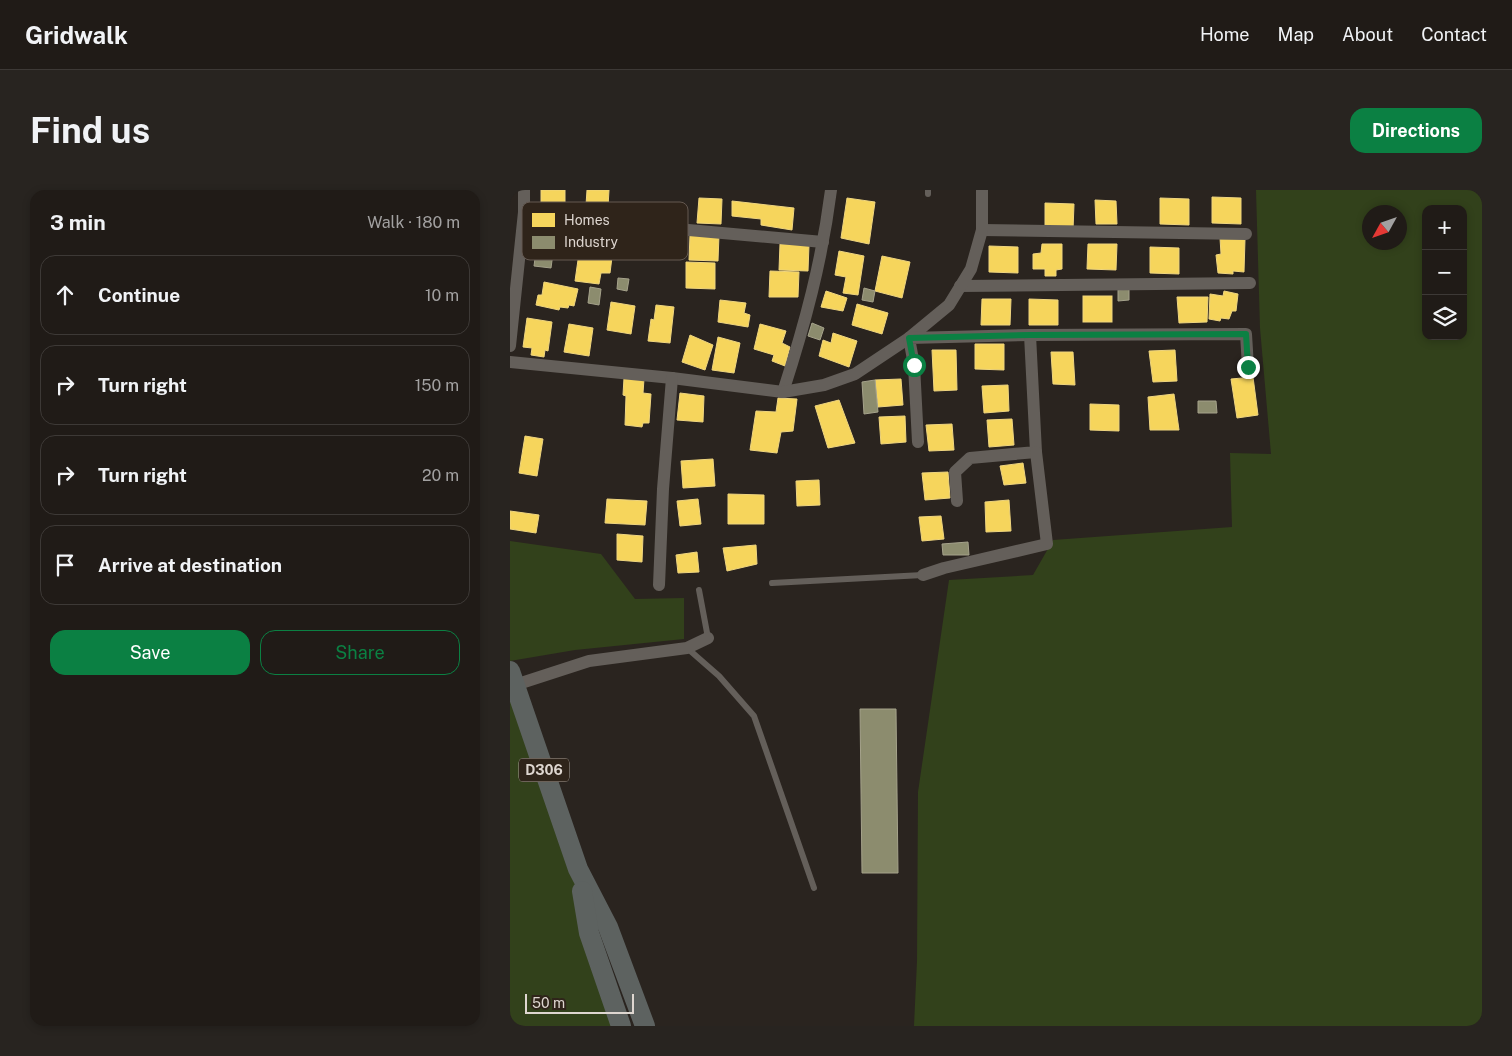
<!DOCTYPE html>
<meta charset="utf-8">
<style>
body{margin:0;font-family:"Public Sans",sans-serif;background:#282420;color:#f1f3f6}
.controls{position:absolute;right:15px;top:15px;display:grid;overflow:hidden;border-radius:10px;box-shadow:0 2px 8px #0003}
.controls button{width:45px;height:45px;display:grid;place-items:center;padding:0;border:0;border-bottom:1px solid #3d3936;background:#201b17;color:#f1f3f6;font:25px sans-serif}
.compass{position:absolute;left:852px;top:15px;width:45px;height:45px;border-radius:50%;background:#201b17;box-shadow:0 2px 8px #0003;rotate:230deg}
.scale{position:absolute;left:15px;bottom:12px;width:109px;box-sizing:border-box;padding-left:5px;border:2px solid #ded6d0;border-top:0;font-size:14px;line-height:18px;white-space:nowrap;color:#ded6d0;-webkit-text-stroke:4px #2f241a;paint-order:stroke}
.stop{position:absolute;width:15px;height:15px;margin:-11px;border:4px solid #0b8043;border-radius:50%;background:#fff}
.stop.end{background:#0b8043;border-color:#fff;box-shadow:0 1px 5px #0008}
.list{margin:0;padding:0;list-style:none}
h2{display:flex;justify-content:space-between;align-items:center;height:65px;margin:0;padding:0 20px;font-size:21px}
h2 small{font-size:16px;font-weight:400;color:#a2a1a1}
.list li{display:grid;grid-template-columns:32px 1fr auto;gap:15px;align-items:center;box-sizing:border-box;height:80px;margin:0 10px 10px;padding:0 10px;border:1px solid #3d3936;border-radius:15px}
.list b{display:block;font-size:19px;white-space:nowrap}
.list em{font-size:16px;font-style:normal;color:#a2a1a1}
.actions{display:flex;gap:10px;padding:15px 20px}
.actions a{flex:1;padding:11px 0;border:1px solid #0b8043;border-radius:15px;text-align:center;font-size:18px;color:#0b8043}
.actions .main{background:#0b8043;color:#fff}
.icon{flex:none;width:28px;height:28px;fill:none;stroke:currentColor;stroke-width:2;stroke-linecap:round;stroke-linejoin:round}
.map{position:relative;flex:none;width:972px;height:836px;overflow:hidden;border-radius:15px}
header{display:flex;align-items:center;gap:30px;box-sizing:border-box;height:70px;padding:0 25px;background:#201b17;border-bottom:1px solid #3d3936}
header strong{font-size:24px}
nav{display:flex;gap:28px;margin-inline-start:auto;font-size:18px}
.intro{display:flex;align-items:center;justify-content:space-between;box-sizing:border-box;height:120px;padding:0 30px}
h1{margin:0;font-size:35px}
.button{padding:12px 22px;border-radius:15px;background:#0b8043;color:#fff;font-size:18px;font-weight:700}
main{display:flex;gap:30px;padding:0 30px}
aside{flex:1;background:#201b17;border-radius:15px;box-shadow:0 2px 8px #0003}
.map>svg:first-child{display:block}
.green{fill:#32411b;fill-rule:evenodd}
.homes{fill:#f6d55c;stroke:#efd57f}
.industry{fill:#8c8c6e;stroke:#a5a28b}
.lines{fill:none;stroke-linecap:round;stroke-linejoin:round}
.lane{stroke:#645f5a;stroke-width:6}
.street{stroke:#645f5a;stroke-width:12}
.primary{stroke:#5d6260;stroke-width:20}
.route{stroke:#0b8043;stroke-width:6}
.labels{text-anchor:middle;stroke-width:5;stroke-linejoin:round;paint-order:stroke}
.shield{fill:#2f241a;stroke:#aaa199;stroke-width:1}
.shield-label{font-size:14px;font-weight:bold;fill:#ded6d0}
.key{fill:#2f241a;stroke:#645951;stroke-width:1}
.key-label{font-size:14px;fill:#ded6d0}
</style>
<header>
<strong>Gridwalk</strong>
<nav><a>Home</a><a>Map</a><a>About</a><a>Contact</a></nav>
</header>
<div class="intro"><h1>Find us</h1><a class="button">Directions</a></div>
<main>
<aside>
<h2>3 min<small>Walk · 180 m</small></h2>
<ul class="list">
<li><svg class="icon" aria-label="ahead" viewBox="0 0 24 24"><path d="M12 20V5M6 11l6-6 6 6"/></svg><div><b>Continue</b></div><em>10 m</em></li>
<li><svg class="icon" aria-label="right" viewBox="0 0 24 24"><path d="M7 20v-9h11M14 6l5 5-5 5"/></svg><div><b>Turn right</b></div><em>150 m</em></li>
<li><svg class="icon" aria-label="right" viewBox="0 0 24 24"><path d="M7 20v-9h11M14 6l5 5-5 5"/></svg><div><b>Turn right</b></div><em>20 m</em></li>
<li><svg class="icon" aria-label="arrive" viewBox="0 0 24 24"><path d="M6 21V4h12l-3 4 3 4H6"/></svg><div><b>Arrive at destination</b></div></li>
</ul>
<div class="actions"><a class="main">Save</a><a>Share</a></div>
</aside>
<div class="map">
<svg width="972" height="836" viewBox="0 0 972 836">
<rect width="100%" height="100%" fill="#2a241f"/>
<g class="green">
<path d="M 746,0 L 972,0 L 972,836 L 404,836 L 407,771 L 408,602 L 439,390 L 523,385 L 543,350 L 722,337 L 720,263 L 761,264 L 750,138 ZM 916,19 L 953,19 L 953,146 L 916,146 ZM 859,22 L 889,22 L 889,52 L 859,52 Z"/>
<polygon points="0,351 91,364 125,409 174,408 174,449 65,460 0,471"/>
<polygon points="0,481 111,836 0,836"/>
</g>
<g class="homes">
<polygon points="31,0 55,0 55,20 31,18"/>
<polygon points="77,0 99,0 98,17 76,15"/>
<polygon points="702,7 731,8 731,34 702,33"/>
<polygon points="189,8 212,9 211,34 187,33"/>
<polygon points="337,8 365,12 359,54 331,48"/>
<polygon points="650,8 679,9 679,35 650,34"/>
<polygon points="585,10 606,11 607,34 586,34"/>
<polygon points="222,11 284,18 282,40 251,35 251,29 222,26"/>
<polygon points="535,13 564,14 563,40 535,39"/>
<polygon points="180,45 209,45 208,71 179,70"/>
<polygon points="710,48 735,49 734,82 723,81 723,84 708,83 706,65 711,64"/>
<polygon points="270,54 299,55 298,81 269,80"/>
<polygon points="532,54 552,54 552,79 546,80 546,86 535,86 535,79 523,79 523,64 531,63"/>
<polygon points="578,54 607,54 606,80 577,79"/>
<polygon points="479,56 508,57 508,83 479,82"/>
<polygon points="640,57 669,58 669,84 640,83"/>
<polygon points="329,61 354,66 348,105 333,103 336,87 325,85"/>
<polygon points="69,63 102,67 100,83 91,83 89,94 65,91"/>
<polygon points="372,66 400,72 392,108 365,101"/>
<polygon points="176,72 205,73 205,99 176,98"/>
<polygon points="260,81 289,82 288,107 259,107"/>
<polygon points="34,92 68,99 64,116 59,115 58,118 50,117 49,120 26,115 28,105 32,105"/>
<polygon points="316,101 337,108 333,121 311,117"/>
<polygon points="714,101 728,104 726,121 722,121 719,129 711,128 710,131 699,129 700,104 713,106"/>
<rect x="573" y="106" width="29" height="26"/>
<polygon points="667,107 698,107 697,132 669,133"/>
<polygon points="472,109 501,109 500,135 471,135"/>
<polygon points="519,109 548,110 548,135 519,135"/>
<polygon points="210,110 236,113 234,123 240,125 238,137 208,132"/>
<polygon points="101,112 125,116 121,144 97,140"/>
<polygon points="347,114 378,123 372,144 342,135"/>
<polygon points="146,115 164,117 160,153 138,151 141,129 144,130"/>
<polygon points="17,128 42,132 38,161 35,160 34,167 21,165 22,158 13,157"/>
<polygon points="59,134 83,138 79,166 54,162"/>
<polygon points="250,134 276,141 272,153 280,157 275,176 262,171 264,165 244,159"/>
<polygon points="323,143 347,151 339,177 309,166 313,150 321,153"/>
<polygon points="180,145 203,155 195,180 172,172"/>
<polygon points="208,147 230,153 224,183 202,180"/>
<polygon points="465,154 494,154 494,180 465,179"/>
<polygon points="422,160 446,160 447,200 424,201"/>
<polygon points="665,160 667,191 643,192 639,161"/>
<polygon points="541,162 563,162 565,195 543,194"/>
<polygon points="743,187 748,225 727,228 721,189"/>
<polygon points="114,188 134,189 133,203 141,204 139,233 133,233 132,237 115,235 116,206 113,205"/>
<polygon points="391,189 393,215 368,217 365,190"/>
<polygon points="498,195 499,221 474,223 472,196"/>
<polygon points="170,203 194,206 193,232 167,230"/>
<polygon points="664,204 669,240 640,240 638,207"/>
<polygon points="268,208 287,209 283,241 271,242 267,263 240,260 246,221 266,222"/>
<polygon points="329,210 345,253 318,258 305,216"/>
<polygon points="580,214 609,215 609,241 580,240"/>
<polygon points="395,226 396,252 371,254 369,227"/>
<polygon points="502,229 504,255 479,257 477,230"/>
<polygon points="442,234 444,260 419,261 416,235"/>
<polygon points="15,246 33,249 27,286 9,283"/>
<polygon points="203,269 205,296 173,298 171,271"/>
<polygon points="513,273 516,293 494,295 490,276"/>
<polygon points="438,282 440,308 415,310 412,283"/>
<polygon points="309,290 310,315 287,316 286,291"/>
<polygon points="218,304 254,305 254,334 218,334"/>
<polygon points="97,309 137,311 135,335 95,333"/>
<polygon points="188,309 191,334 170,336 167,311"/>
<polygon points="499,310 501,341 476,342 475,312"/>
<polygon points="0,321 29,325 26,343 0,339"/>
<polygon points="431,326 434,349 412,351 409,327"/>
<polygon points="107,344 133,346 132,372 107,370"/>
<polygon points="246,355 247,374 217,381 213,358"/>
<polygon points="187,362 189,382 168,383 166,365"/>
</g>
<g class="industry">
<polygon points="26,61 43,63 41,78 24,76"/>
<polygon points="108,88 119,89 117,101 107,99"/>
<polygon points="80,97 91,99 89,115 78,113"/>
<polygon points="354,98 365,101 363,112 352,110"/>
<polygon points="619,99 619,110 608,111 608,100"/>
<polygon points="302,133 314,138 310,150 298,146"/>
<polygon points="365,190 368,222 354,224 352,192"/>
<polygon points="688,211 706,211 707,223 688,223"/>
<polygon points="458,352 459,365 433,365 432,354"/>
<polygon points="350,519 386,519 388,683 352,683"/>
</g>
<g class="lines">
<g class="lane">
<polyline points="418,4 418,0"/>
<polyline points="262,393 413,385"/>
<polyline points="189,400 198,448"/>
<polyline points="177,458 209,486 244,526 304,698"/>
</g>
<g class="street">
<polyline points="134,36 313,52"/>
<polyline points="472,40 736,44"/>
<polyline points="450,96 740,93"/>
<polyline points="0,156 14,22 14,0"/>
<path d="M 0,172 L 162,188 L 273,202 C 295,134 312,71 321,0"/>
<polyline points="273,202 314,195 345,184 399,148 439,115 461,79 472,40 472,0"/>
<polyline points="408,252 404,175 399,148 520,145 736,144 738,177"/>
<polyline points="447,311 445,282 460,268 526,262 520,145"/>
<polyline points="413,385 434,378 537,354 526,262"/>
<polyline points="149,395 153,299 162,188"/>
<polyline points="5,495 79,471 177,458 198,448"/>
</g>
<g class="primary">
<polyline points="0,481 68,679 98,737 135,836"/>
<polyline points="72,701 79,743 111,836"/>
</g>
</g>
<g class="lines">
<polyline class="route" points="404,175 399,148 520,145 736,144 738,177"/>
</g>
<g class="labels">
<rect class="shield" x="9" y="568.5" width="50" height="23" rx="4"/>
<g class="shield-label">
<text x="34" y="585">D306</text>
</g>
</g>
<rect x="12" y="12" width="166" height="58" rx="8" class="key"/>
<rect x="22" y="23" width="23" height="14" fill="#f6d55c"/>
<rect x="22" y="46" width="23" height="13" fill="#8c8c6e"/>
<g class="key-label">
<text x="54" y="35">Homes</text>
<text x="54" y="57">Industry</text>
</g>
</svg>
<div class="controls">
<button>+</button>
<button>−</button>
<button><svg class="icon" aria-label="layers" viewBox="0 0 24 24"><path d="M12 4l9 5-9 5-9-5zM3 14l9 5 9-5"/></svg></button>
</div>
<svg class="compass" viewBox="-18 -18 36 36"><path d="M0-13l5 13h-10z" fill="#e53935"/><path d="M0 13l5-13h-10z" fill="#a2a1a1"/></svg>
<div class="scale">50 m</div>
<div class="stop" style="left:404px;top:175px"></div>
<div class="stop end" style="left:738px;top:177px"></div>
</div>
</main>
